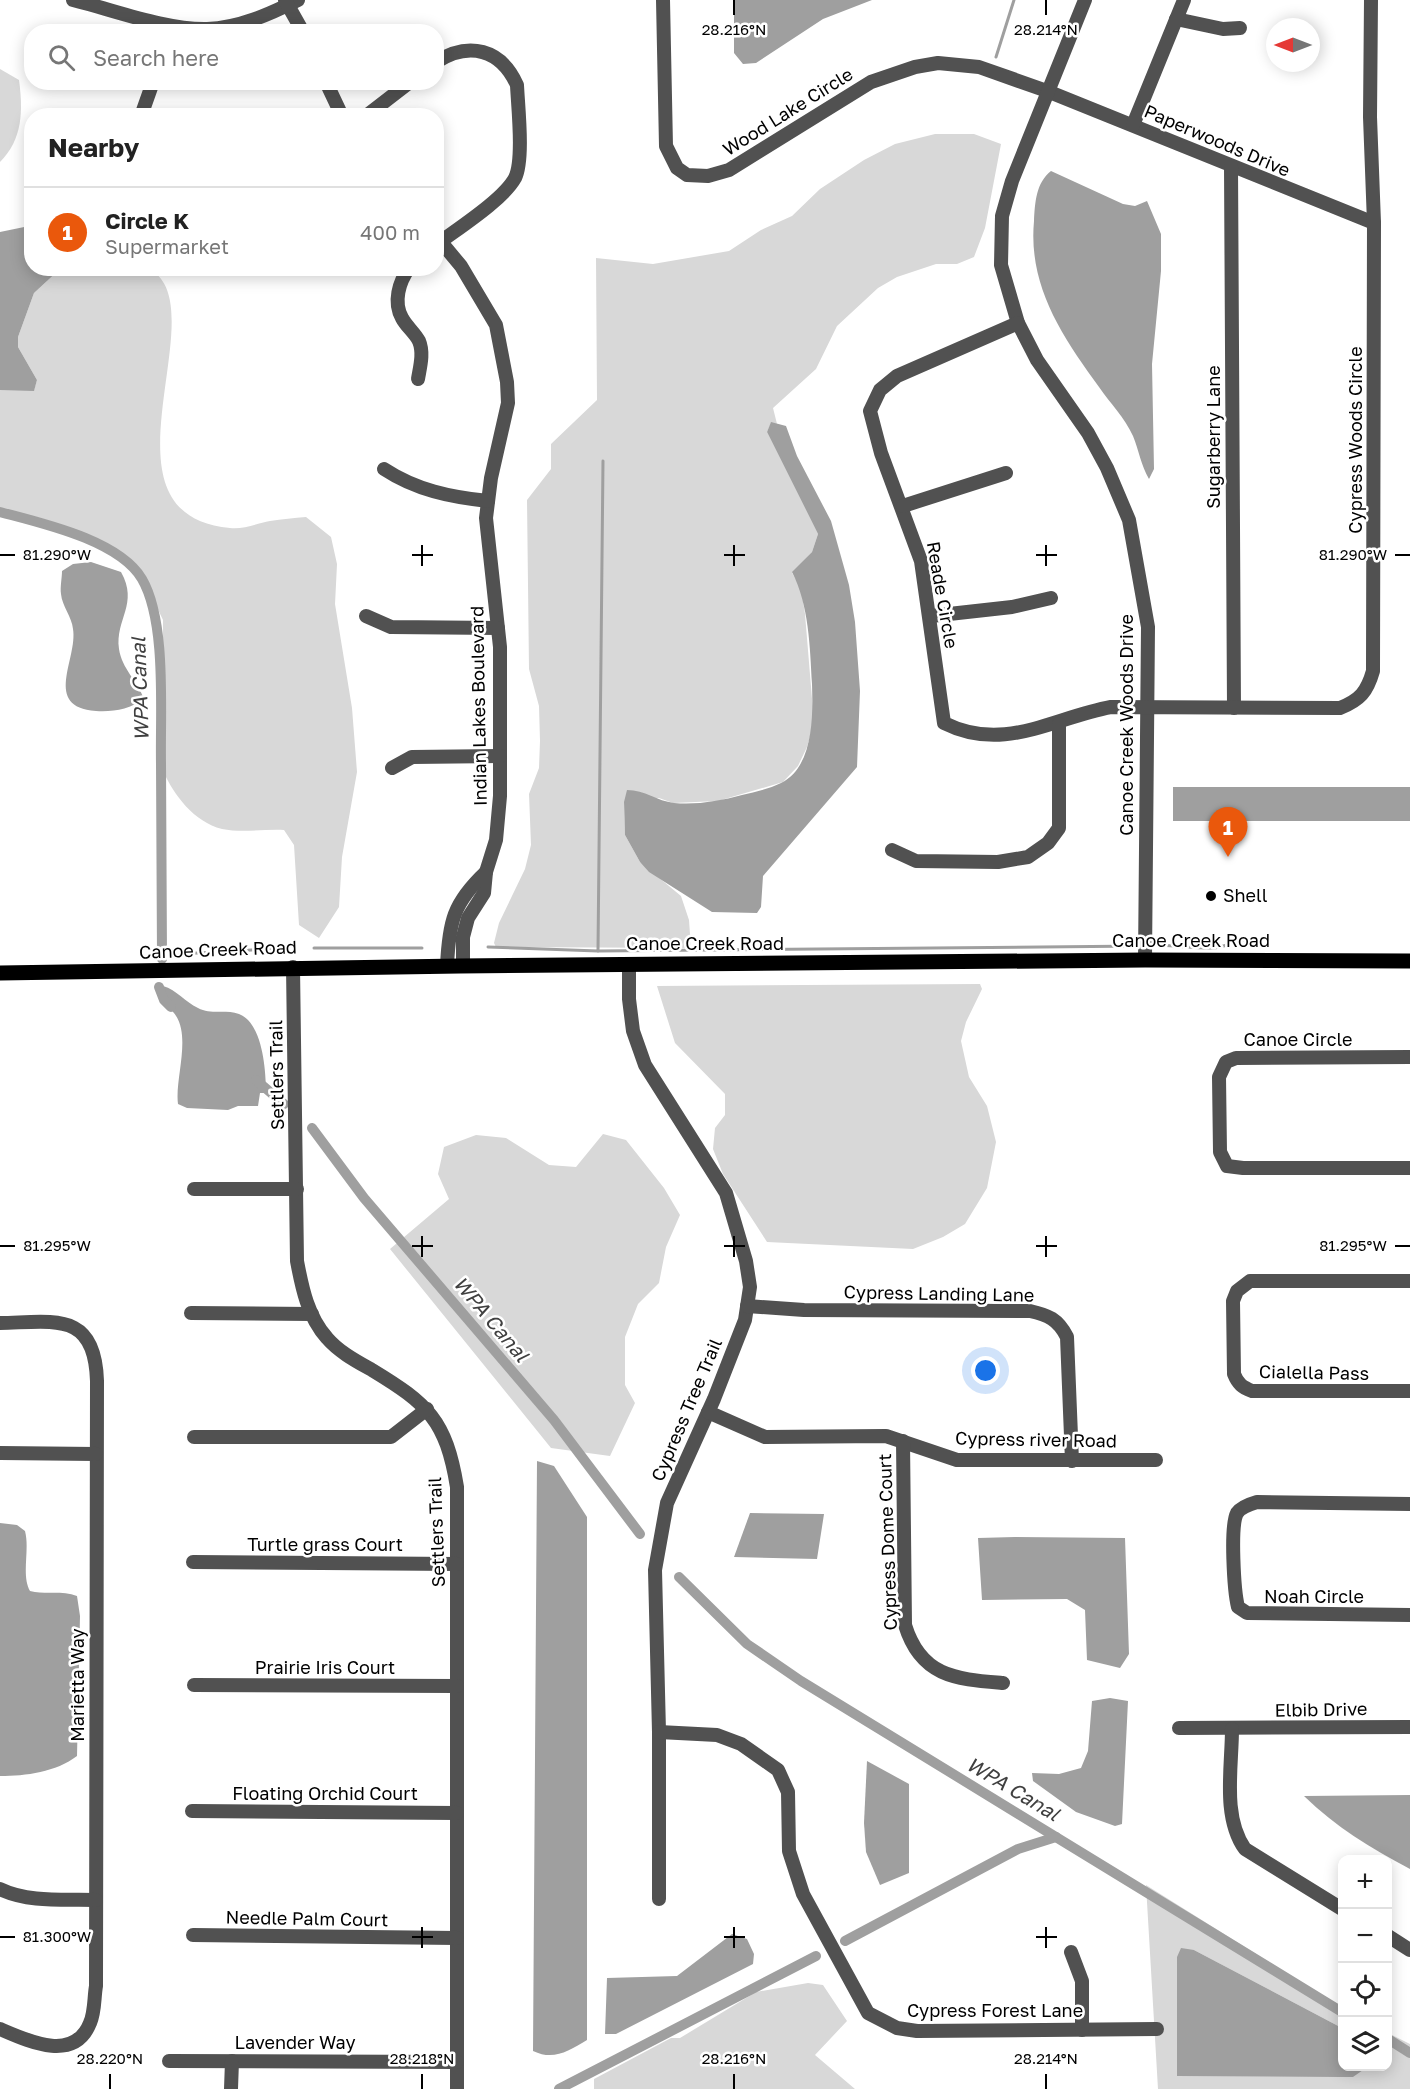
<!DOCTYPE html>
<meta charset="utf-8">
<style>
body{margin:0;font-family:"Golos Text",sans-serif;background:#f6f6f6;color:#222}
.controls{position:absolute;right:18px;bottom:18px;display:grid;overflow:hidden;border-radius:12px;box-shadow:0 3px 15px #0003}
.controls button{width:54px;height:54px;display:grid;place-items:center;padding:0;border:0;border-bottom:2px solid #e0e0e0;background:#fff;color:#222;font:30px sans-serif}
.compass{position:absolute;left:1266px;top:18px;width:54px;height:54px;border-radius:50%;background:#fff;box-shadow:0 3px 15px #0003;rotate:270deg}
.you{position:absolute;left:986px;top:1371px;width:21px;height:21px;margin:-15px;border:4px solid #fff;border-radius:50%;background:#1a73e8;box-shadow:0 0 0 9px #1a73e833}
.badge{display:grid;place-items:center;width:39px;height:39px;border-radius:50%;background:#ea580c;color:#fff;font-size:20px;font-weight:700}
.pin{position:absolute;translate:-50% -50px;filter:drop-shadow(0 2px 3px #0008)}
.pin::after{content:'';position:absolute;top:32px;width:21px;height:18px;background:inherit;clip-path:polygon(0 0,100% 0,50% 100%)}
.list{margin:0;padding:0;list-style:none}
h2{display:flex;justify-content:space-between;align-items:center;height:78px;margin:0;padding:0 24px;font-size:26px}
h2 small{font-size:20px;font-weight:400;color:#767676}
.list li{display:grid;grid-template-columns:39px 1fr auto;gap:18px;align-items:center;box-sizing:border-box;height:90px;padding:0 24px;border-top:2px solid #e0e0e0}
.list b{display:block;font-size:22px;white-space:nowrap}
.list p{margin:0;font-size:20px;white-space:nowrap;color:#767676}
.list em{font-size:20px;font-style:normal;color:#767676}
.icon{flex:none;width:33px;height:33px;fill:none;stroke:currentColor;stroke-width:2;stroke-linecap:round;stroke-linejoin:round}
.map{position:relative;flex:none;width:1410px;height:2089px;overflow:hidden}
.search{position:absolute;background:#fff;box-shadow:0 3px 15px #0003;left:24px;top:24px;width:420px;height:66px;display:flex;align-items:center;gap:15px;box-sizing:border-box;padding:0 21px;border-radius:24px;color:#767676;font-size:22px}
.panel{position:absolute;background:#fff;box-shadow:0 3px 15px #0003;left:24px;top:108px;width:420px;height:168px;border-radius:24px}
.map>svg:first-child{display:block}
.green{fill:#d8d8d8}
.water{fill:#9f9f9f}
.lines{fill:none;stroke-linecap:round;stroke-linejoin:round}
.stream{stroke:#9f9f9f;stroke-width:3}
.canal{stroke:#9f9f9f;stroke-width:10}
.minor{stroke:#515151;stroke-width:14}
.major{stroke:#000;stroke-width:15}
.ticks{fill:none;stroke:#000;stroke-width:2}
.poi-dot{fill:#000;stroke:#fff;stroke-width:2}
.labels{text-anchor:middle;stroke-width:5;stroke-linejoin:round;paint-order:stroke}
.street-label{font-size:18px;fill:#000;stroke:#fff}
.poi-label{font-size:18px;fill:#000;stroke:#fff;text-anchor:start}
.water-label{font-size:20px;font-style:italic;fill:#404040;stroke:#fff}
.ticks-label{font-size:15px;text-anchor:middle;fill:#000;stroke:#fff;stroke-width:5;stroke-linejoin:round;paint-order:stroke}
</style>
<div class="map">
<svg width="1410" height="2089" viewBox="0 0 1410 2089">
<rect width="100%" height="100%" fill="#fff"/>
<g class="green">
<path d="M 0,69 L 19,80 C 23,110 23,139 0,162 Z"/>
<polygon points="935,134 974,134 1001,144 985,228 974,257 957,264 936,264 897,277 878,288 837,326 816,369 773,408 777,424 771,423 767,432 818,534 812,552 792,573 801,588 805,614 814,723 807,747 798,766 783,782 718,801 673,803 659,798 624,802 625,835 640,862 681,896 689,920 691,948 496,947 494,943 499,923 525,869 531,845 529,794 539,768 540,741 539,706 529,669 527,500 551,469 551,444 597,400 596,258 653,264 729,251 761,230 792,216 820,189 864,160 895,144"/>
<path d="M 60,269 C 76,269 141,265 151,270 C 218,310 88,515 230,528 C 242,530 258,523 270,521 C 282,519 294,518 306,517 L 331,537 L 337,564 L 335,604 L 352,708 L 357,772 L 342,857 L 339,907 L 319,938 L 299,925 L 294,845 L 284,830 C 264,829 241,833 222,829 C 194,822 174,795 163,771 L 163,620 L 138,568 L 80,532 L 0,510 L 0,390 L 34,390 L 37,380 L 18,347 L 18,337 L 34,293 Z"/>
<polygon points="980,984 982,989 966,1022 961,1041 969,1077 987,1106 996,1142 987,1188 965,1224 943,1237 913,1249 767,1242 723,1174 713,1149 715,1128 725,1115 725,1094 675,1043 657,986"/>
<polygon points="603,1134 626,1140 664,1188 680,1215 666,1247 659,1283 638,1304 625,1337 625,1385 635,1403 610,1456 551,1448 390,1249 449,1199 438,1174 444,1147 476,1135 506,1138 549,1165 576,1167"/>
<polygon points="1146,1885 1342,2008 1342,2028 1194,1950 1177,2076 1363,2070 1364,2067 1388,2066 1388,2033 1410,2044 1410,2089 1158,2089"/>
<polygon points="808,1983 823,1985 847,2021 815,2055 855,2089 594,2089 594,2079 671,2038 680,2038 756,1992"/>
</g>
<g class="water">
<polygon points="734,0 872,0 823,19 756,63 743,64 734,53"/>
<path d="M 1051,171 L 1123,204 L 1135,206 L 1147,201 L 1161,234 L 1161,271 L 1152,364 L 1154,469 L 1149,479 C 1141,465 1139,451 1133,436 C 1125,418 1110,403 1099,387 C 1062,336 1028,286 1034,221 C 1035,202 1036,183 1051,171 Z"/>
<polygon points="29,226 32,268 60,269 34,293 18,337 18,347 37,380 34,391 0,390 0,232"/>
<path d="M 771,422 L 786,426 L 797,456 L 831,521 L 849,585 L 855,622 L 860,691 L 857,767 L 763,876 L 761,907 L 757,913 L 712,912 L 649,872 L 640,862 L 625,835 L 624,802 L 627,790 C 645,790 657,801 674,803 C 697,805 720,801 742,795 C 755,792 769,789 781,783 C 814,767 813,714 812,684 C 810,647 809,605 792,572 L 812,552 L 818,534 L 767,432 Z"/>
<path d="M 91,562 L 121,572 C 139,604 115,619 119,649 C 122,669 137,680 144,699 C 130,709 114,712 96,711 C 42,707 78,659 73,629 C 72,617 62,606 61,594 C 60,587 62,578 62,571 L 73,564 Z"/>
<rect x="1173" y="787" width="237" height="34"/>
<path d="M 163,986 C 177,990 185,1002 198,1008 C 211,1015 225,1009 239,1014 C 263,1023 266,1072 266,1093 L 260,1093 L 258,1106 L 238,1106 L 228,1110 L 187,1108 L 178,1104 C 174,1075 198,1022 163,1004 Z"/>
<path d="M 537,1461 L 554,1466 L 587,1517 L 587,2040 C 568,2051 554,2061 533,2051 Z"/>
<polygon points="750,1513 824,1514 817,1559 734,1557"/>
<path d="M 0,1523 L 17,1525 L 25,1531 C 30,1550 21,1575 30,1591 C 46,1595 62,1590 77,1596 L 80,1616 L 77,1756 C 56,1772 26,1776 0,1776 Z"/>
<polygon points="1015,1537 1125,1538 1129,1654 1120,1668 1087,1660 1085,1610 1067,1599 982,1600 978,1538"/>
<polygon points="1110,1698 1128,1701 1122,1824 1115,1826 1076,1812 1033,1781 1032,1773 1059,1774 1081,1768 1088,1751 1092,1701"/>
<polygon points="867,1761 909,1784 909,1873 880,1885 866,1852 864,1823"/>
<path d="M 1410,1795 L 1410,1869 C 1370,1848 1336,1827 1304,1796 Z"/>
<polygon points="732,1934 747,1939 754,1954 753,1964 616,2034 605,2034 607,1978 677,1976"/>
<polygon points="1181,1948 1194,1950 1342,2028 1342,2066 1364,2067 1363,2070 1353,2077 1342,2077 1177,2076 1177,1957"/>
</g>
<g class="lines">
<g class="stream">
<polyline points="996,57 1014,0"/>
<path d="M 1149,945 C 1170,945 1191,948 1212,948 C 1226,948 1236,939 1250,939"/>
<polyline points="488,947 598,951 603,461"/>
<polyline points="314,948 422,948"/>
<polyline points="598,951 1142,946"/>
<polyline points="180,954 270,949"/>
</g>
<g class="canal">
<path d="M 0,512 C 41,523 119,540 142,579 C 167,622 160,713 161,763 C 161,829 162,894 162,959"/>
<polyline points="159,987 164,1000 171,1007"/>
<polyline points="256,1080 284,1104"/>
<polyline points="312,1128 364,1198 554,1420 640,1534"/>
<polyline points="679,1577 747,1644 801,1681 1342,2012"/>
<polyline points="845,1941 1018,1849 1056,1837"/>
<polyline points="1388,2039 1410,2053"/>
<polyline points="559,2089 816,1956"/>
</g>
<g class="minor">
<path d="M 73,0 C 114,10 166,30 207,29 C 239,28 270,14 298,0"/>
<polyline points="285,0 303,32"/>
<polyline points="663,0 666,146 677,168 687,175 708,176 729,170 871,82 915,67 938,63 979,67 1047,91 1374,223"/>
<polyline points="1085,0 1012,181 1002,216 1001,265 1018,323 1037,360 1088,433 1107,468 1129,520 1148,627 1145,960"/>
<polyline points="1176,19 1223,29 1240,28"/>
<path d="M 436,62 C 469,41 501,49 517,85 C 518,107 524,160 515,178 C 503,200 457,229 436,245"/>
<polyline points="326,82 342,116"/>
<polyline points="141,116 153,82"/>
<polyline points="366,116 410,82"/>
<polyline points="1133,125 1184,0"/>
<polyline points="1231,166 1234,708"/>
<polyline points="436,236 461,266 496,325 507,382 508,403 491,478 486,518 500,647 500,796 496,840 486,872 484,893 468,918 463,937 463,966"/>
<path d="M 409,268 C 399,282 393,302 402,318 C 406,326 415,333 419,341 C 424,353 420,367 418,379"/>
<path d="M 1018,323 L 897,376 L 880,390 L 870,411 L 881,453 L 921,561 L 944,723 C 1004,753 1052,718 1111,707 L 1340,708 C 1360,700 1367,692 1373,671 L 1374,223 L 1370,117 L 1371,0"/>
<path d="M 384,469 C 416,490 450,497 488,501"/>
<polyline points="903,506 1006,473"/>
<polyline points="366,616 391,627 498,628"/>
<polyline points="931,616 1012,607 1051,598"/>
<polyline points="392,768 412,757 500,756"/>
<polyline points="892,850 916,861 998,862 1028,857 1048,843 1059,828 1059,724"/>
<polyline points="629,964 629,999 633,1031 645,1065 726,1193 746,1261 750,1287 745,1320 714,1399 667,1503 655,1570 659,1732 659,1899"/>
<path d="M 447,966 C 449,922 453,903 486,872"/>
<path d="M 293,967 L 297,1261 C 302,1288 308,1317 327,1338 C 339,1352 356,1361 372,1370 C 428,1404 446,1420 457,1487 L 457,2089"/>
<polyline points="1410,1057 1236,1058 1226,1062 1219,1077 1220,1152 1227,1166 1243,1168 1410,1168"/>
<polyline points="194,1189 297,1189"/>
<path d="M 1410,1281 L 1250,1281 L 1237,1291 L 1233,1301 L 1234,1374 C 1238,1384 1242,1387 1252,1391 L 1410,1391"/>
<path d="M 747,1306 L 804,1310 L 1030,1311 C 1048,1315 1058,1319 1067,1337 L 1072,1461"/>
<polyline points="191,1313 312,1314"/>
<path d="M 0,1323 C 55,1322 95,1311 97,1381 L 96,1986 C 94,1997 95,2012 90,2023 C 74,2063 28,2041 0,2029"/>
<polyline points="708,1412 765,1437 886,1436 957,1460 1156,1460"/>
<polyline points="194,1437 391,1437 427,1409"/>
<path d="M 903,1441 L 905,1625 C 921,1677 956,1679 1003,1683"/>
<polyline points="0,1453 96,1454"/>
<path d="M 1410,1504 L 1257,1502 C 1250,1504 1241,1507 1237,1513 C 1230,1526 1234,1591 1238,1607 L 1247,1613 L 1410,1615"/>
<polyline points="193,1562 457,1564"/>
<polyline points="194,1685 457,1686"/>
<polyline points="1179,1728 1410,1727"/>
<path d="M 1232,1729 C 1232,1767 1222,1817 1245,1849 L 1342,1909"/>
<polyline points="659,1732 717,1735 741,1744 778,1770 788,1792 789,1851 803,1894 868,2013 897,2028 917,2031 1157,2029"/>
<polyline points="192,1811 457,1813"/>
<path d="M 0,1889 C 29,1903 64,1899 96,1900"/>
<polyline points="193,1935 457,1938"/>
<polyline points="1388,1936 1410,1950"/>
<polyline points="1071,1952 1082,1981 1082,2030"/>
<polyline points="169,2061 457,2062"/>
<polyline points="231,2089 232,2061"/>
</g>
<polyline class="major" points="0,973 460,966 1145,960 1410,961"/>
</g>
<path class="ticks" d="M 734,0 L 734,15M 1046,0 L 1046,15M 422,545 L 422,566M 734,545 L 734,566M 1046,545 L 1046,566M 0,555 L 15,555M 412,555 L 433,555M 724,555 L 745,555M 1036,555 L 1057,555M 1395,555 L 1410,555M 422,1236 L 422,1257M 734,1236 L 734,1257M 1046,1236 L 1046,1257M 0,1246 L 15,1246M 412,1246 L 433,1246M 724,1246 L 745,1246M 1036,1246 L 1057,1246M 1395,1246 L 1410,1246M 422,1927 L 422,1948M 734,1927 L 734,1948M 1046,1927 L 1046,1948M 0,1937 L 15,1937M 412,1937 L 433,1937M 724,1937 L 745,1937M 1036,1937 L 1057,1937M 110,2074 L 110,2089M 422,2074 L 422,2089M 734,2074 L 734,2089M 1046,2074 L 1046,2089"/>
<circle class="poi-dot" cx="1211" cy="896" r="6"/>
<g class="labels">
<g class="street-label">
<text transform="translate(788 112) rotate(-32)" y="6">Wood Lake Circle</text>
<text transform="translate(1217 141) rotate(23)" y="6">Paperwoods Drive</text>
<text transform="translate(1214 437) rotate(-90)" y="6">Sugarberry Lane</text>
<text transform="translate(1356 440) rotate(-90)" y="6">Cypress Woods Circle</text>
<text transform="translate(942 595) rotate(80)" y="6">Reade Circle</text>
<text transform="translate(479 706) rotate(-91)" y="6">Indian Lakes Boulevard</text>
<text transform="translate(1127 725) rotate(-90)" y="6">Canoe Creek Woods Drive</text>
<text x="1191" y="947">Canoe Creek Road</text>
<text x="705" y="950">Canoe Creek Road</text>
<text transform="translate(218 950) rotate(-2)" y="6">Canoe Creek Road</text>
<text x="1298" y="1046">Canoe Circle</text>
<text transform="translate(277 1075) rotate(-91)" y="6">Settlers Trail</text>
<text transform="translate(939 1294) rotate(1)" y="6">Cypress Landing Lane</text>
<text transform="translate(1314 1373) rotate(1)" y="6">Cialella Pass</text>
<text transform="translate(687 1410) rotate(-67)" y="6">Cypress Tree Trail</text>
<text transform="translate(1036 1440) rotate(1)" y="6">Cypress river Road</text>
<text transform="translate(437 1532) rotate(-92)" y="6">Settlers Trail</text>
<text transform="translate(888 1542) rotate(-92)" y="6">Cypress Dome Court</text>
<text x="325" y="1551">Turtle grass Court</text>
<text x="1314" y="1603">Noah Circle</text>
<text x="325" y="1674">Prairie Iris Court</text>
<text transform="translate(78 1685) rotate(-90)" y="6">Marietta Way</text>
<text transform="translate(1321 1710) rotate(-1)" y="6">Elbib Drive</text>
<text x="325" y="1800">Floating Orchid Court</text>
<text transform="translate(307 1919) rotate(1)" y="6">Needle Palm Court</text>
<text x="995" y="2017">Cypress Forest Lane</text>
<text x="295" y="2049">Lavender Way</text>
</g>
<g class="poi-label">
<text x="1223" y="902">Shell</text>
</g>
<g class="water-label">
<text transform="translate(140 689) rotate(-92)" y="7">WPA Canal</text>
<text transform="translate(491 1319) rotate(50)" y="7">WPA Canal</text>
<text transform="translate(1013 1789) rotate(31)" y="7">WPA Canal</text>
</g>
</g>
<g class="ticks-label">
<text x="734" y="35">28.216°N</text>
<text x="1046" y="35">28.214°N</text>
<text x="1353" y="560">81.290°W</text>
<text x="57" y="560">81.290°W</text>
<text x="1353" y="1251">81.295°W</text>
<text x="57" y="1251">81.295°W</text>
<text x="57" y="1942">81.300°W</text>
<text x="110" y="2064">28.220°N</text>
<text x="422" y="2064">28.218°N</text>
<text x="734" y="2064">28.216°N</text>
<text x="1046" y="2064">28.214°N</text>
</g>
</svg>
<div class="controls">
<button>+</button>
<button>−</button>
<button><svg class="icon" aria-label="locate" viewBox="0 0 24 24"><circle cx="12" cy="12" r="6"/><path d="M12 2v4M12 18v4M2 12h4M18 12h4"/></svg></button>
<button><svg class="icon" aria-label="layers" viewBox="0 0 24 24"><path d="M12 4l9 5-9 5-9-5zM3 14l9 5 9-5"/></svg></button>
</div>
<svg class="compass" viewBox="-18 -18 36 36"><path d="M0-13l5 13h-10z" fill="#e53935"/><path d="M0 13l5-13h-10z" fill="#767676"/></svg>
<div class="you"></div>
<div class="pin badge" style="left:1228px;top:857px">1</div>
<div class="search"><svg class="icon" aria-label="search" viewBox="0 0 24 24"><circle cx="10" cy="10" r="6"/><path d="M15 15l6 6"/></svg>Search here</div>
<section class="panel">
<h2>Nearby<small></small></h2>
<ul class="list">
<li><span class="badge">1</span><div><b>Circle K</b><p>Supermarket</p></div><em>400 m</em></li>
</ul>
</section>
</div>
